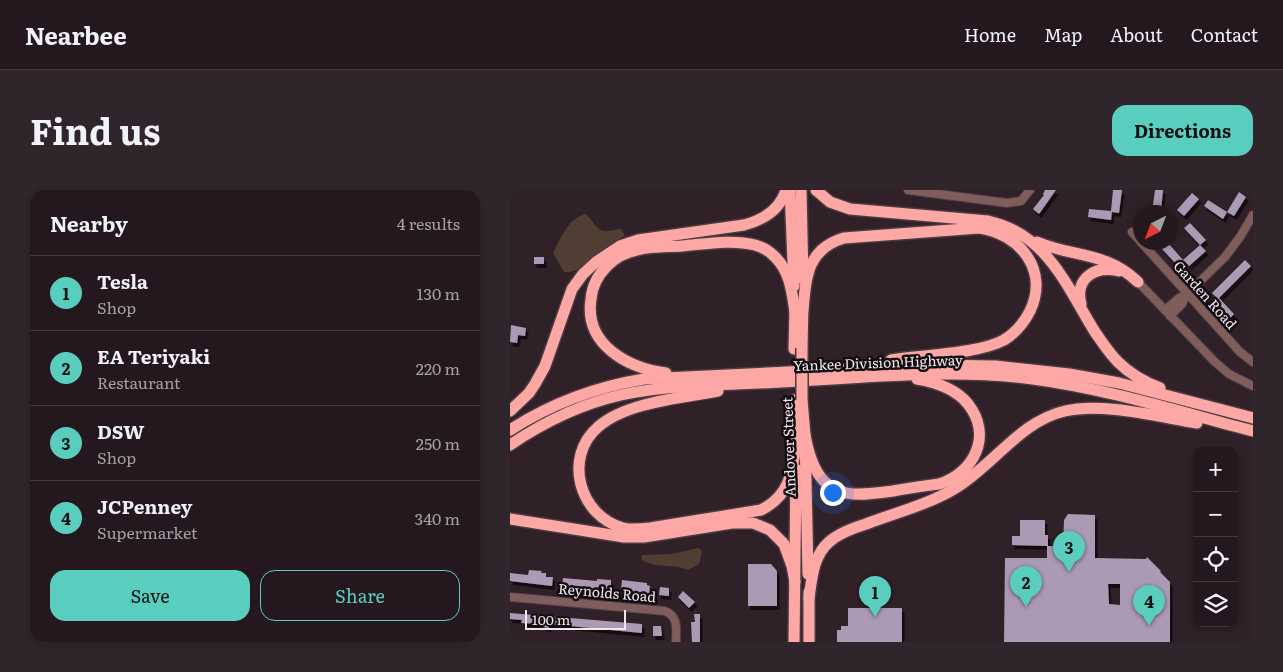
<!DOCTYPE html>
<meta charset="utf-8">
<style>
body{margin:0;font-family:Literata,serif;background:#30252b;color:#f1f3f6}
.controls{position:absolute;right:15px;bottom:15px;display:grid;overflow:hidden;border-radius:10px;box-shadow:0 2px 8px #0003}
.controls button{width:45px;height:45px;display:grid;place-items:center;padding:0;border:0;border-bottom:1px solid #41373c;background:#24181e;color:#f1f3f6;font:25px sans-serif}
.compass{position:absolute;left:623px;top:15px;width:45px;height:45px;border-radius:50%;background:#24181e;box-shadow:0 2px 8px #0003;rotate:222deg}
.scale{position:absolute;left:15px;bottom:12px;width:101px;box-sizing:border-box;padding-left:5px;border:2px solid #f1e6eb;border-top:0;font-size:14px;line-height:18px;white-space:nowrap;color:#f1e6eb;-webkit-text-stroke:4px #130c10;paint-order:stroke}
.you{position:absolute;left:322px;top:302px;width:18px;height:18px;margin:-12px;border:4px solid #fff;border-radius:50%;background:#1a73e8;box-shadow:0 0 0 8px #1a73e833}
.badge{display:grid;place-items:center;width:32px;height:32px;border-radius:50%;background:#59cebe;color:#111;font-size:16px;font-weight:700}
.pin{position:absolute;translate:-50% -41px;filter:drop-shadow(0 1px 2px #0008)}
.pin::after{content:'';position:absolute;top:26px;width:18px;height:15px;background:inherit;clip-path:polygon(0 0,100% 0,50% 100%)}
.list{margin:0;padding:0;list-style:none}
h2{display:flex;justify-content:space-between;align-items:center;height:65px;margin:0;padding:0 20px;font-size:21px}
h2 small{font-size:16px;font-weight:400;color:#a3a0a4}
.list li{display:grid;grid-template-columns:32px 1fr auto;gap:15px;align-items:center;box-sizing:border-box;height:75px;padding:0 20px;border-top:1px solid #41373c}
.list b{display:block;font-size:19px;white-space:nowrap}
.list p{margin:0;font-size:16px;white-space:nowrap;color:#a3a0a4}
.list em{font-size:16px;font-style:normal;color:#a3a0a4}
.actions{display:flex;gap:10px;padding:15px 20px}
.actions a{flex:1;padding:11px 0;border:1px solid #59cebe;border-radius:15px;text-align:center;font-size:18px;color:#59cebe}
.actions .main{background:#59cebe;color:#111}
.icon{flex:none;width:28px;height:28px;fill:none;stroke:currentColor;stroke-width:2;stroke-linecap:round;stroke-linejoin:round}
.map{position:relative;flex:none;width:743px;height:452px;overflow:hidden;border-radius:15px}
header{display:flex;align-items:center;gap:30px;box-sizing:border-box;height:70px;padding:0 25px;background:#24181e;border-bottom:1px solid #41373c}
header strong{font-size:24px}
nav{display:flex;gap:28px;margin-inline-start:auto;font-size:18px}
.intro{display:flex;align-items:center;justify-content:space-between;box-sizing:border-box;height:120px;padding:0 30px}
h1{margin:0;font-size:35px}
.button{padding:12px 22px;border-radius:15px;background:#59cebe;color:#111;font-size:18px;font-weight:700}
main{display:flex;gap:30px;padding:0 30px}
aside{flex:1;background:#24181e;border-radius:15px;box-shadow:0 2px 8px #0003}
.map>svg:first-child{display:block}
.green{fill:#503e33}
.building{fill:#ac9ab4;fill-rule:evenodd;filter:url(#shadow)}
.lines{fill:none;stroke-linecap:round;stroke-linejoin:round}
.minor-casing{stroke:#4b3c43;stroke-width:10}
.highway-casing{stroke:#4b3c43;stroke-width:14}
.minor{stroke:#7f5d5b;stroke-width:8}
.highway{stroke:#fea8a5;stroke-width:11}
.highway-bridge-casing{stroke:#4b3c43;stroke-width:14;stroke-linecap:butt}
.highway-bridge{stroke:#fea8a5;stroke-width:11}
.labels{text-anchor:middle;stroke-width:5;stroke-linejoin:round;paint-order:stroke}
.street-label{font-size:14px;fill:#f1e6eb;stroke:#130c10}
</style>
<header>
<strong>Nearbee</strong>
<nav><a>Home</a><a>Map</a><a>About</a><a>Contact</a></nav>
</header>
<div class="intro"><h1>Find us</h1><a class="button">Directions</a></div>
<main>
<aside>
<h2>Nearby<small>4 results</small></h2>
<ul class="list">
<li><span class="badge">1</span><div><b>Tesla</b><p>Shop</p></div><em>130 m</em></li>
<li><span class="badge">2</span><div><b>EA Teriyaki</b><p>Restaurant</p></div><em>220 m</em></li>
<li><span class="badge">3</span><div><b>DSW</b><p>Shop</p></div><em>250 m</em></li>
<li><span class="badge">4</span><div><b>JCPenney</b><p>Supermarket</p></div><em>340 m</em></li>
</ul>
<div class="actions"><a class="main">Save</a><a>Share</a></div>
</aside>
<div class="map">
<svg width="743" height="452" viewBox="0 0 743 452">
<defs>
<filter id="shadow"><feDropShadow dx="2.5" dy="4" stdDeviation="0" flood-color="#0009"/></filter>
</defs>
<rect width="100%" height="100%" fill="#302028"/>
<g class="green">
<path d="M 75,24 C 82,28 86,40 94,41 C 100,42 105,39 111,39 L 115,45 L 70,79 L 60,82 L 54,82 L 43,63 C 51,48 58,29 75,24 Z"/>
<path d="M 189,358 L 192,362 L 189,374 L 178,380 C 162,373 147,379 132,370 L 132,365 L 161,364 Z"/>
</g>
<g class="building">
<polygon points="535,0 546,0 529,24 523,19 534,5 533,4"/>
<polygon points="603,0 612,0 609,23 602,22 601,30 578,27 579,19 601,21"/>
<polygon points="645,0 653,0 651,22 642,22"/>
<polygon points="729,2 736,7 724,26 717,22 713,29 694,16 698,10 717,22"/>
<polygon points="682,3 689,9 674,26 667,20"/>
<polygon points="680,33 696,50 690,55 696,61 679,76 674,71 668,76 652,59 658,53 673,70 690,55 674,38"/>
<rect x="24" y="67" width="10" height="7"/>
<polygon points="735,70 741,76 709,108 724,124 718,130 702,113 707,108 702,103"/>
<polygon points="1,135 16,138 15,146 8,145 7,153 0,152"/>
<path d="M 558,324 L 585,325 L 585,368 L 636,369 L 637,367 L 651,381 L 650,382 L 660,392 L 660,452 L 494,452 L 495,368 L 537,368 L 537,356 L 553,356 L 554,330 ZM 598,394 L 610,394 L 610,415 L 599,414 Z"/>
<polygon points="510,330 535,330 535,345 538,345 538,356 502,355 502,346 510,346"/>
<polygon points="238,374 261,374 267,381 267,416 238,416"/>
<polygon points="19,380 32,381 31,383 36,383 36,387 43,387 42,396 0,391 0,383 18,385"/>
<polygon points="53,388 87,391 87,389 101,390 101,400 52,396"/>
<polygon points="112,390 137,393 137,395 140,396 139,404 111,401"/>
<polygon points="150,397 159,398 159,406 149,405"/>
<polygon points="173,401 185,412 179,418 168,407"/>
<polygon points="338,418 392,418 392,452 327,452 327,440 331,440 331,436 338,436"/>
<polygon points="0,423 132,434 132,443 39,434 39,438 33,437 33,434 11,433 12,430 0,429"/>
<polygon points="184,424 190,424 190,452 182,452 181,432 185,432"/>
<polygon points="143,436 151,436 152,446 143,446"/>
</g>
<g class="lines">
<defs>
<g id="minor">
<polyline points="398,0 497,13 511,11 520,0"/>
<polyline points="622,42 631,52"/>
<polyline points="631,52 730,162 743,172"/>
<polyline points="628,92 705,172 719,184 743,196"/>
<polyline points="655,120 669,108 677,104 715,67 730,47 743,25"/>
<polyline points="660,126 672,114 677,104"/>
<path d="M 0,407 L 155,421 C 169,427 166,439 166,452"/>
</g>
<g id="highway">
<polyline points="280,0 284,96"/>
<polyline points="291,0 293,89"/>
<path d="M 306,0 L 320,12 L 340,19 L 478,31 C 537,44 556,95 585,142 C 592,152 599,163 608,172 C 620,184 634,192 650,198"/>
<path d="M 527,52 C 565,68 595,61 628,92"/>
<path d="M 571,114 C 564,88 586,75 609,81"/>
<path d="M 293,120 C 296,87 297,59 334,48 L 469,38 C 511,44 539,81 520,121 C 514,133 505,143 494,150 C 468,164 412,165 381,170"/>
<polyline points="292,158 293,113"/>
<polyline points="284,159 285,117"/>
<path d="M 156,183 C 117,178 74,154 81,109 C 82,97 88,85 97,76 C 105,68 116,62 127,60 C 141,56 158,57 172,56 C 195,54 222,49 245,55 C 252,57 259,61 264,66 C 280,80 282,103 285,122"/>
<path d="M 208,201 C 172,208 116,212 88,237 C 53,267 69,326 113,338 C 121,340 131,339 140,338 L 251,320 C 279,306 282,284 286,256"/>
<polyline points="284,210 286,263"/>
<polyline points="292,210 295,245 298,384"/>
<path d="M 0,221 L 19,203 L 25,194 L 35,176 L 62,99 L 73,84 L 86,72 L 110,56 L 128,50 L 234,35 C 253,30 270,20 276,0"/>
<path d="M 0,240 C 42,213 85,197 134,189 L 422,175 L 485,176 L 559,184 L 609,193 L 743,228"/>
<path d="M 295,245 C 297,256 300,268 305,278 C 321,311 353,305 383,301 C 398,298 414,296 429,294 C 464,283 483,246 458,214 C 446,199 425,192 407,189"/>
<path d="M 0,255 C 34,232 71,214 111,205 C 163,194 218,195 271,192 C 355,188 440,178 523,189 C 598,199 670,222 743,241"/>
<polyline points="0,329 114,347 134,347 222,333 243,333 260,340 274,354 282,376 285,392"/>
<path d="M 299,408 C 302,388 303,366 319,352 C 329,343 343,338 356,334 C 385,323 417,315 444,299 C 483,276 510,231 555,221 C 592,212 649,227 687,233"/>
<polyline points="284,452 286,279"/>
<polyline points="299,452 299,402"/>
</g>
</defs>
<use href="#minor" class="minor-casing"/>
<use href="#highway" class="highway-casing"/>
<use href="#minor" class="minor"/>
<use href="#highway" class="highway"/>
<defs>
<polyline id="highway-bridge" points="292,210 292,158"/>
</defs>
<use href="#highway-bridge" class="highway-bridge-casing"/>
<use href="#highway-bridge" class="highway-bridge"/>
</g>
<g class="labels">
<g class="street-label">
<text transform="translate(695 105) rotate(48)" y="5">Garden Road</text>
<text transform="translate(368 173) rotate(-2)" y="5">Yankee Division Highway</text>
<text transform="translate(279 257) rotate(-92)" y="5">Andover Street</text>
<text transform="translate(97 403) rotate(5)" y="5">Reynolds Road</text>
</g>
</g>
</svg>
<div class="controls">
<button>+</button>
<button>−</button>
<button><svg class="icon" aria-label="locate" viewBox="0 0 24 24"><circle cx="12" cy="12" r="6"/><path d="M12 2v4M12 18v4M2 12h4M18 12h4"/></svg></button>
<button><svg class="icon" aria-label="layers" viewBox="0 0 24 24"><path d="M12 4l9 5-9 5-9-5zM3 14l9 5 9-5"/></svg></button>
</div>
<svg class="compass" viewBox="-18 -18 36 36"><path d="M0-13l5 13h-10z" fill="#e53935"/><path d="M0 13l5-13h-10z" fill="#a3a0a4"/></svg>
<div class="scale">100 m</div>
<div class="you"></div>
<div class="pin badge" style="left:365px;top:427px">1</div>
<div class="pin badge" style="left:516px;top:417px">2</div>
<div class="pin badge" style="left:559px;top:382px">3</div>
<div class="pin badge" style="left:639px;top:436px">4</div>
</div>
</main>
